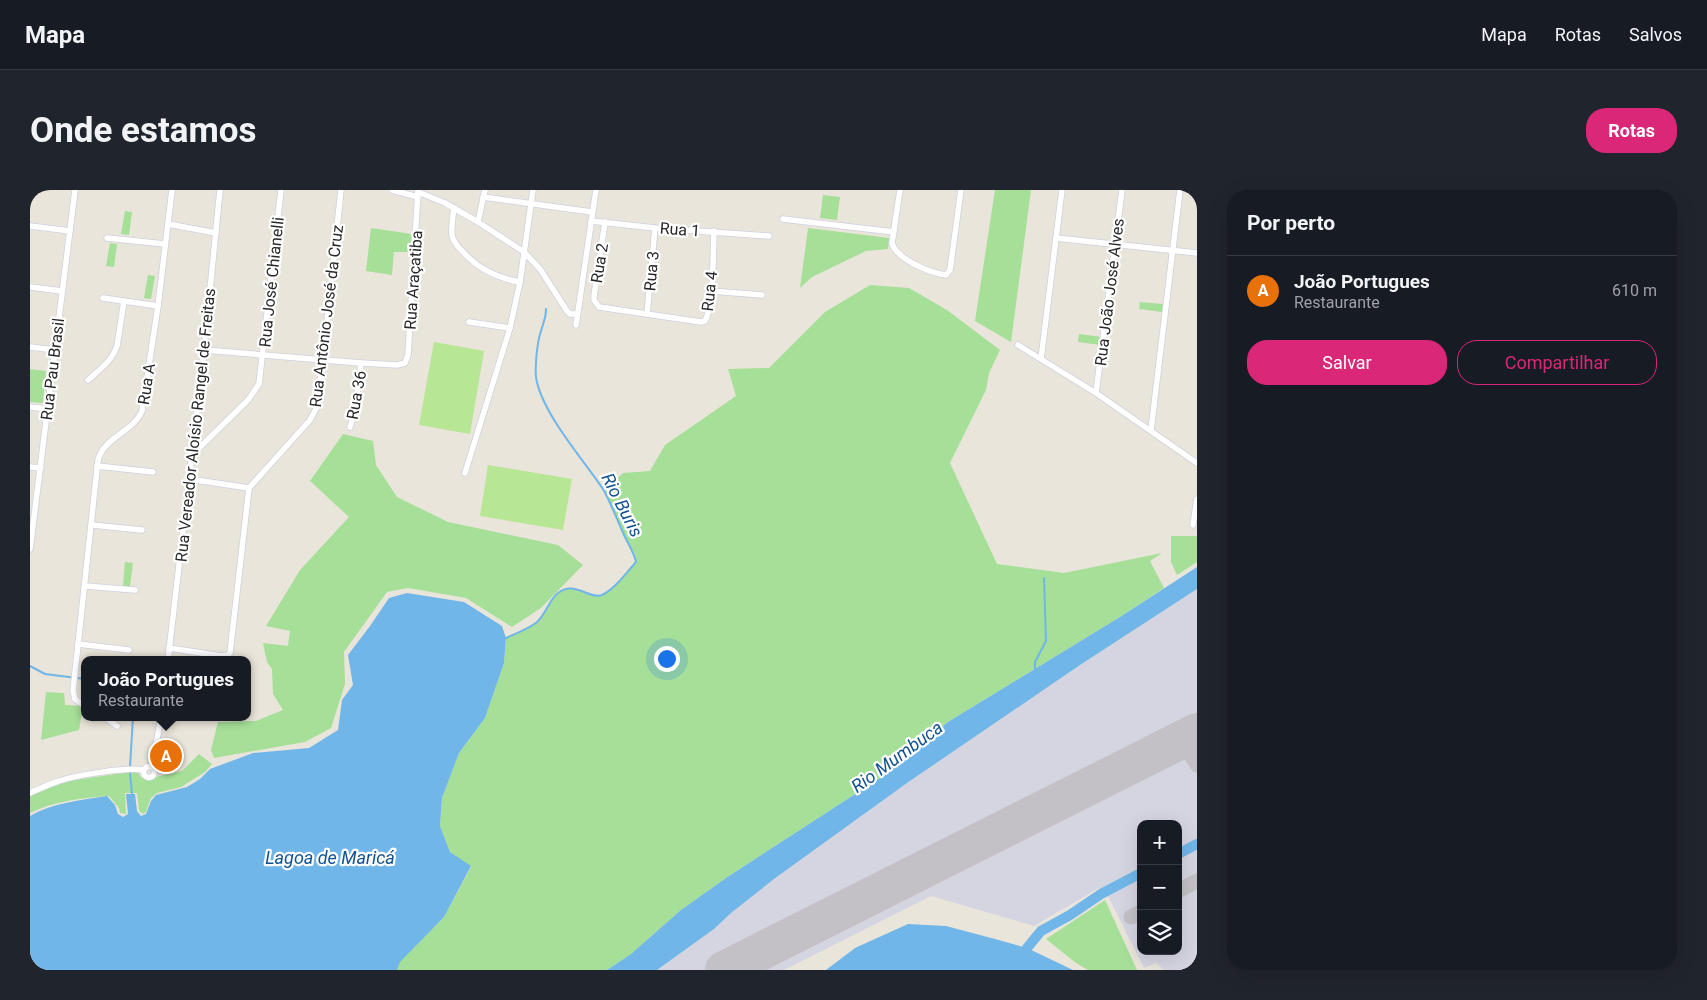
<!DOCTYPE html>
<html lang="pt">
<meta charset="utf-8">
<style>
body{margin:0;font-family:Roboto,sans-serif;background:#20242c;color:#f1f3f6}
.controls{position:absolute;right:15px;bottom:15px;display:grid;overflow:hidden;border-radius:10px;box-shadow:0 5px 20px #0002}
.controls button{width:45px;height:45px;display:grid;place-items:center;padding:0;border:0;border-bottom:1px solid #363941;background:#171b24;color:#f1f3f6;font:25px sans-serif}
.you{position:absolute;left:636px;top:468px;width:18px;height:18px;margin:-12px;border:4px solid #fff;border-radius:50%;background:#1a73e8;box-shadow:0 0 0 8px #1a73e833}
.badge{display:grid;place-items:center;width:32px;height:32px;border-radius:50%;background:#db2777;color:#fff;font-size:16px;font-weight:700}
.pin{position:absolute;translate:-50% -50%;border:2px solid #fff;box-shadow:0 1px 5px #0006}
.popup{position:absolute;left:51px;top:466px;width:170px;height:65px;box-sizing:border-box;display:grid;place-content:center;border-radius:10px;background:#171b24;filter:drop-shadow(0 1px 4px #0005);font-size:16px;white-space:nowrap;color:#9ea1a6}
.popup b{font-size:19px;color:#f1f3f6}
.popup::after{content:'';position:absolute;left:50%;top:100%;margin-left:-10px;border:10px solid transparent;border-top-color:#171b24}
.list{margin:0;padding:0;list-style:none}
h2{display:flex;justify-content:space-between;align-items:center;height:65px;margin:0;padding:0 20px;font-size:21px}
h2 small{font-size:16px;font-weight:400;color:#9ea1a6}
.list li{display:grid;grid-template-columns:32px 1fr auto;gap:15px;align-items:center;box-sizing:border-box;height:70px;padding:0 20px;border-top:1px solid #363941}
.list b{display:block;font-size:19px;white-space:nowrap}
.list p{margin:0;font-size:16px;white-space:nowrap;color:#9ea1a6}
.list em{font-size:16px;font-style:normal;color:#9ea1a6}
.actions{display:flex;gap:10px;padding:15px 20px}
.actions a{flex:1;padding:11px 0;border:1px solid #db2777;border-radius:20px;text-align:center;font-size:18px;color:#db2777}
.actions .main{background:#db2777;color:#fff}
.icon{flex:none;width:28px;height:28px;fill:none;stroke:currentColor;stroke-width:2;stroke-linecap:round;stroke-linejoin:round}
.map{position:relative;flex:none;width:1167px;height:780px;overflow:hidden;border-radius:20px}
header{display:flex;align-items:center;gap:30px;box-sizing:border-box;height:70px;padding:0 25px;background:#171b24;border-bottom:1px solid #363941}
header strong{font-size:24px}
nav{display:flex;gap:28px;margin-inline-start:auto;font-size:18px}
.intro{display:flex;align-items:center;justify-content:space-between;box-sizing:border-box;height:120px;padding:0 30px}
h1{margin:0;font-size:35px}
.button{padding:12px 22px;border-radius:20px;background:#db2777;color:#fff;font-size:18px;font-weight:700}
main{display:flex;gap:30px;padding:0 30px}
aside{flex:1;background:#171b24;border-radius:20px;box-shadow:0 5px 20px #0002}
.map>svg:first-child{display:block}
.airport{fill:#d5d5e2;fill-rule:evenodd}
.green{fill:#a5df98}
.pitch{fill:#b7e694}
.water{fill:#70b6e9}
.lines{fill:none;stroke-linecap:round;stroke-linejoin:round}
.stream{stroke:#70b6e9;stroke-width:2}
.river{stroke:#70b6e9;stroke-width:10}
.taxiway{stroke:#c4c1c6;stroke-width:15}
.runway{stroke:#c4c1c6;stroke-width:38}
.minor-casing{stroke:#cfd0e0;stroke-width:7}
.minor{stroke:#fff;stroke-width:5.5}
.labels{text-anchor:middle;stroke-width:4.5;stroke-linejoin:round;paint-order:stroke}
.street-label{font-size:16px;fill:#282828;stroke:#fff}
.water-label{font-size:18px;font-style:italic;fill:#135291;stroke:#fff}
</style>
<header>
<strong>Mapa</strong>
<nav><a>Mapa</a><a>Rotas</a><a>Salvos</a></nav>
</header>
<div class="intro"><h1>Onde estamos</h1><a class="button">Rotas</a></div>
<main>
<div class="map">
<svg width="1167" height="780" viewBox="0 0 1167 780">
<rect width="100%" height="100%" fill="#eae5da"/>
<path class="airport" d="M 1167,399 L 1167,780 L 1134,780 L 1126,773 L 1114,778 L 1079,708 L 1069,698 L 1004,736 L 901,706 L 754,780 L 627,780 L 684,739 L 701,723 L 744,689 L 877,593 L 1050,475 ZM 1111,634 L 1148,634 L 1148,761 L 1111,761 Z"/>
<g class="green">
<polygon points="965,0 1001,0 981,152 945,131"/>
<polygon points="793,5 810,7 807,30 790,28"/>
<polygon points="95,21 102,22 99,45 91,44"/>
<polygon points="341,38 382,44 381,62 364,62 362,85 336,81"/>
<polygon points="778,38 859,48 858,59 836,61 782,87 770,98"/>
<polygon points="80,53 87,54 84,77 76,76"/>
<polygon points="118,85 125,86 121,109 114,108"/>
<path d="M 840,95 L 879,98 L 917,120 L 970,160 L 959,183 L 956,200 L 920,273 L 967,374 L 1034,383 L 1132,363 L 1120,371 L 1134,398 L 1090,427 L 918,532 L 850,588 L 696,688 L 651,720 L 601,764 L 577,780 L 367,780 L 369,772 L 414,727 L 441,677 L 420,662 L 410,636 L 412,608 L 429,563 L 455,528 L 474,473 L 476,448 C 486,443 499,439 507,432 C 516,424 519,410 528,403 C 544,390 560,410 572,405 C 585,399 596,383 606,372 L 605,364 L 598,353 L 574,301 L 593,283 L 620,281 L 635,255 L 706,206 L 698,179 L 739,178 L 795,122 Z"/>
<polygon points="1110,112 1133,114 1132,122 1109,119"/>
<polygon points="1049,144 1072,147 1071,155 1048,152"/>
<polygon points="0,179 16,181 13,213 0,212"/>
<polygon points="313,244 343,251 346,275 367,307 418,332 528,355 553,375 511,418 482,437 436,408 378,398 357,402 314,462 315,494 301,538 275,552 184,568 181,560 188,532 226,531 253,520 243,504 242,479 237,472 233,453 258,456 260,441 236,436 270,380 319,327 280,291"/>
<polygon points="1141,346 1167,346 1167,372 1147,385 1141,372"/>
<polygon points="95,372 103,373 100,396 93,396"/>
<polygon points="16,502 34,503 35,515 53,516 49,540 11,550"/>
<path d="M 169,564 L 182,574 L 175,582 L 151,597 L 127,603 L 121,608 L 116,622 L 113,624 L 109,621 L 107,603 L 95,603 L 96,624 L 90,623 L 89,618 L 79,606 C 52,608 24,611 0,623 L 0,606 L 30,592 L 107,581 L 111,587 L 118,591 L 126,587 L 152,581 Z"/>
<polygon points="1075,710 1107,780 1058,780 1046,773 1016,749"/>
</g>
<g class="pitch">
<polygon points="404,152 454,161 440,244 389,235"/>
<polygon points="458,275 542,289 533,340 450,326"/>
</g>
<g class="water">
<polygon points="1167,377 1167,399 1050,475 877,593 744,689 701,723 684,739 634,775 627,780 577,780 601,764 651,720 696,688 850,588 918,532 1090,427"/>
<path d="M 377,403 L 434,412 L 472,436 L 476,448 L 474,473 L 455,528 L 429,563 L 412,608 L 410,636 L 420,662 L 441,676 L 414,727 L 370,772 L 367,780 L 0,780 L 0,626 C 22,613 51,610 77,606 L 85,615 L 88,624 L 93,627 L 98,624 L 96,604 L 105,604 L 107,621 L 111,626 L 116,624 L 121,611 L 126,605 L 157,597 L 170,589 L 180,579 L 223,563 L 279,558 L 308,540 L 312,510 L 323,495 L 318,465 L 340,436 L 359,408 Z"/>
<polygon points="878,734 916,736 965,749 997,758 1043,780 796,780 825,758"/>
</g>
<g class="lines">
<g class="stream">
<path d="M 476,448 C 486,443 499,439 507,432 C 516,424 519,410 528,403 C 544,390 560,410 572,405 C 585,399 596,383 606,372 C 604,362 598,354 594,345 C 587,330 581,313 573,299 C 553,269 511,222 506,187 C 505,175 507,153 511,141 C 513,133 516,129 516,119"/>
<polyline points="0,476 15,484 55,489"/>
<polyline points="1005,481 1005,472 1016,451 1014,388"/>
<polyline points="100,577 103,527"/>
<polyline points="100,582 102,605"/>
</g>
<g class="river">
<polyline points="1148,664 1167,654"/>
<polyline points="997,758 1011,741 1040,725 1071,704 1111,683"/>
</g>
<g class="taxiway">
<path d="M 1133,559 C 1150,553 1159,560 1167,575"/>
<polyline points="1162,566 1161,554 1167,544"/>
<polyline points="1148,701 1167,691"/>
<polyline points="1101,727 1111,722"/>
</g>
<polyline class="runway" points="694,780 1167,542"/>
<defs>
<g id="minor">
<polyline points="362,0 388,7"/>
<path d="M 870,0 L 862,53 C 866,69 900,83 916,85 L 920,80 L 921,73 L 931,0"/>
<polyline points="388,2 415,13 448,32 494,62 510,79 537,121 540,124 547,124"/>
<polyline points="453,7 562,22"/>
<path d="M 424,18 C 423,27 421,37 422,45 C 423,52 428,57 433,62 C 448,79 467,88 490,92"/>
<polyline points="753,29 864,42"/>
<polyline points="561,31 625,38 739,46"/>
<polyline points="448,32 455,0"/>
<path d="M 575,32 L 564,106 L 564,110 L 569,117 L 671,132 L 675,131 C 684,114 683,62 684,41"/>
<polyline points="138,34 186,43"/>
<polyline points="0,36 40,41"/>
<polyline points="77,48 135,54"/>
<polyline points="1026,48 1167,63"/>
<polyline points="0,97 32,101"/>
<polyline points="681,101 732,105"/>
<polyline points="73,108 128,116"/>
<polyline points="617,124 625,38"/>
<polyline points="439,132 480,138"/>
<polyline points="546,135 566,0"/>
<polyline points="988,155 1066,203 1167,273"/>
<polyline points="0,157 25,160"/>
<polyline points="174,160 331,173 367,175 375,173 378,165 388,0"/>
<polyline points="1011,169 1032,0"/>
<path d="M 58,190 C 69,180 82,171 87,156 L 94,111"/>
<polyline points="1066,203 1092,0"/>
<polyline points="0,217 17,219"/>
<polyline points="320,237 325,222 331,173"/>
<polyline points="1121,240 1150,0"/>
<polyline points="162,265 218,210 229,194 251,0"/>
<polyline points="67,276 123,282"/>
<polyline points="0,277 11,278"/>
<polyline points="435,283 480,138 490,92 503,0"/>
<polyline points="159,289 219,298"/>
<polyline points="62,335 112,340"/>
<polyline points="1163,335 1167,309"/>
<polyline points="0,359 45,0"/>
<polyline points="55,396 105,400"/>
<polyline points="48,454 99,460"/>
<polyline points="139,458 191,466 198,465 200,463 219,298 280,230 288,215 311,0"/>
<polyline points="138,470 174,160 190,0"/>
<path d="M 55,516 L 45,509 L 43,501 L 68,270 C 74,247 103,242 112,221 L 128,116 L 142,0"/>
<polyline points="75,527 87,536"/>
<circle cx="119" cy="582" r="5.5"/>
<polyline points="122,577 131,527"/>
<path d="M 0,603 C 9,599 19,594 29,591 C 47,585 96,577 114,580"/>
</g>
</defs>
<use href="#minor" class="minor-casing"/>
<use href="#minor" class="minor"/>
</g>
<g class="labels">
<g class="street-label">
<text transform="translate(650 39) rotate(4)" y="6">Rua 1</text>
<text transform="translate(569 73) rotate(-81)" y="6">Rua 2</text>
<text transform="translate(621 81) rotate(-85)" y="6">Rua 3</text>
<text transform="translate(383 90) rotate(-86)" y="6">Rua Araçatiba</text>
<text transform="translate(241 92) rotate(-84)" y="6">Rua José Chianelli</text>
<text transform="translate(679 101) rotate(-84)" y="6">Rua 4</text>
<text transform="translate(1079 102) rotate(-83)" y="6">Rua João José Alves</text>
<text transform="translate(296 126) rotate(-83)" y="6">Rua Antônio José da Cruz</text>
<text transform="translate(22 179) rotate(-83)" y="6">Rua Pau Brasil</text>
<text transform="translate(116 194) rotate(-81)" y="6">Rua A</text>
<text transform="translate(326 205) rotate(-80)" y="6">Rua 36</text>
<text transform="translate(165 235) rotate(-84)" y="6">Rua Vereador Aloísio Rangel de Freitas</text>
</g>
<g class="water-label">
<text transform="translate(592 315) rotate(63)" y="6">Rio Buris</text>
<text transform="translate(867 567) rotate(-36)" y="6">Rio Mumbuca</text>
<text x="300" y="674">Lagoa de Maricá</text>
</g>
</g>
</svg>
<div class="controls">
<button>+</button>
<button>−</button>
<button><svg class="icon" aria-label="layers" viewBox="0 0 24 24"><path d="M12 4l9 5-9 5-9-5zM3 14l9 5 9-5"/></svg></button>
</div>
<div class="you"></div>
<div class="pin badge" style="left:136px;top:566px;background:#e8710a">A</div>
<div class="popup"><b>João Portugues</b>Restaurante</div>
</div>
<aside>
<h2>Por perto<small></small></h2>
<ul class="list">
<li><span class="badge" style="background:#e8710a">A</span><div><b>João Portugues</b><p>Restaurante</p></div><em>610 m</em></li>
</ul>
<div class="actions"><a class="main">Salvar</a><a>Compartilhar</a></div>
</aside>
</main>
